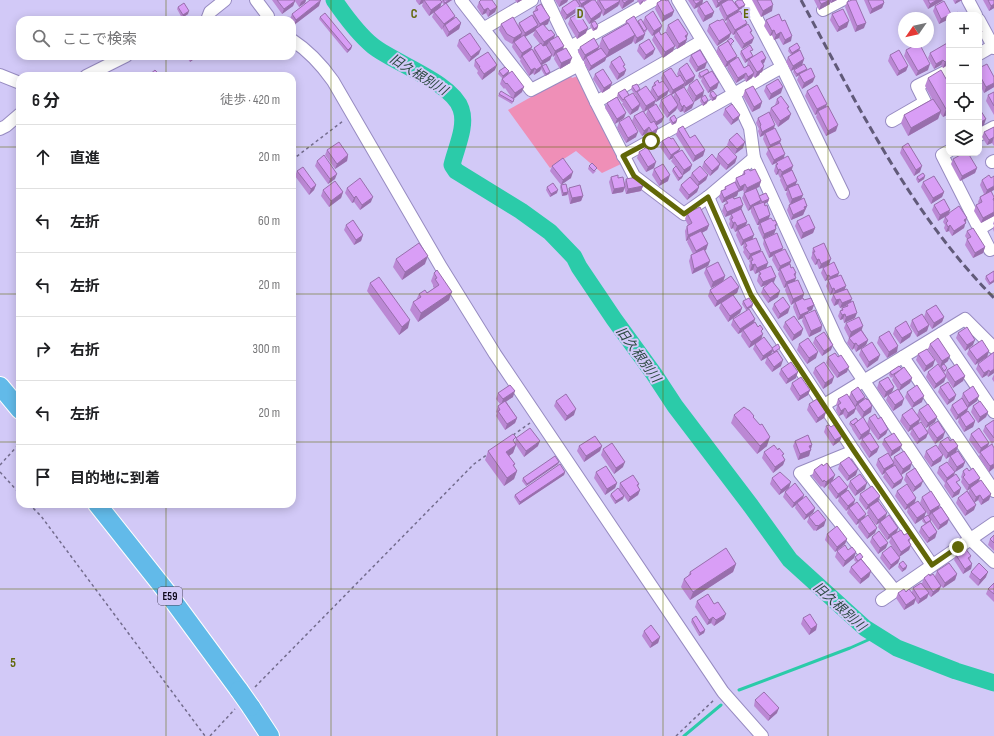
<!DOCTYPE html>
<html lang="ja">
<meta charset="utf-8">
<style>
body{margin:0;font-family:"Sofia Sans Condensed","Noto Sans JP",sans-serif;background:#f6f6f6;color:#202124}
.controls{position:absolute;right:12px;top:12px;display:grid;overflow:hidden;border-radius:8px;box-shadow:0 2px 10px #0003}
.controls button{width:36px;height:36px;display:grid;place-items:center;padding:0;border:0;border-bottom:1px solid #e0e0e0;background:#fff;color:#202124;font:20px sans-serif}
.compass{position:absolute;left:898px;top:12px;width:36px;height:36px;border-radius:50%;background:#fff;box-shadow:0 2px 10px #0003;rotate:236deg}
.stop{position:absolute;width:12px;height:12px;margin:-9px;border:3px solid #616708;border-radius:50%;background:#fff}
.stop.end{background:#616708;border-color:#fff;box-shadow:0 1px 4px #0008}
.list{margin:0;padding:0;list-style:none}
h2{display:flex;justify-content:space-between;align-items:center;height:52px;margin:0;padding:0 16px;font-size:17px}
h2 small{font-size:13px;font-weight:400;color:#757577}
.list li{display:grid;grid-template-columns:26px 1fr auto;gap:12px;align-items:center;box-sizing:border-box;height:64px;padding:0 16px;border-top:1px solid #e0e0e0}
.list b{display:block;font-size:15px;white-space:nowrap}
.list em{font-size:13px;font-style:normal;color:#757577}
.icon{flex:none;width:22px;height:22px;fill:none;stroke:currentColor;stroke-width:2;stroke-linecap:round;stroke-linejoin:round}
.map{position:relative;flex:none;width:994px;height:736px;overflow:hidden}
.search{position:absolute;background:#fff;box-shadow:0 2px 10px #0003;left:16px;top:16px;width:280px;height:44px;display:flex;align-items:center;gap:10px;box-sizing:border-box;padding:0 14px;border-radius:12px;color:#757577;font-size:15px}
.panel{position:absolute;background:#fff;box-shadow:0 2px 10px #0003;left:16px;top:72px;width:280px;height:436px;border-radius:12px}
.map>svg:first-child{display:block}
.park{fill:#ef8fb7}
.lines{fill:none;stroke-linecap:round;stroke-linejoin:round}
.stream{stroke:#2bcba9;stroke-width:3}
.river{stroke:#2bcba9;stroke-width:17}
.minor-casing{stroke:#978bc1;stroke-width:14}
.highway-casing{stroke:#fff;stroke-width:20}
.path{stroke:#736c8d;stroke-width:1.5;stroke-dasharray:3 3;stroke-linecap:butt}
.minor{stroke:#fff;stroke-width:12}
.highway{stroke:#62bae9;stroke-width:18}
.rail{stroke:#615a79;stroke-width:3;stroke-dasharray:8 4;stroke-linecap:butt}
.highway-bridge-casing{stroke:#fff;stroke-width:20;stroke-linecap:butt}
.highway-bridge{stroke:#62bae9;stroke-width:18}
.wall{fill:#bb88d4;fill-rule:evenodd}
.shaded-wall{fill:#986fac}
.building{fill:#d99ef6;stroke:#986fac}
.route{stroke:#616708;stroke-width:5}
.grid{fill:none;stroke:#616708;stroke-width:1;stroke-opacity:0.55}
.labels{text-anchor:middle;stroke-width:4;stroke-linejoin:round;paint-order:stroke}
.shield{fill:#d2c9f7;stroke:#49435e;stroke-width:1}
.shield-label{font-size:11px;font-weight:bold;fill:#0e091c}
.water-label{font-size:13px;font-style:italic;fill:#29483f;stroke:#d2c9f7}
.grid-label{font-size:13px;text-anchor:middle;font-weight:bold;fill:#616708;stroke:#d2c9f7;stroke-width:4;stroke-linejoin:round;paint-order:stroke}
</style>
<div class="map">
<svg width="994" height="736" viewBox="0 0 994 736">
<rect width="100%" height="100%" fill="#d2c9f7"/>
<polygon class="park" points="570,75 572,78 578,76 621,164 602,173 576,151 550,168 508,110"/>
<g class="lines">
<g class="stream">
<polyline points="739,690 850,648 877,636"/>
<polyline points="684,736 721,705"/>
</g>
<path class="river" d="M 334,0 C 345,16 358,34 373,46 C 396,64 453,83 461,109 C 467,126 456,148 452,165 L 456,171 L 521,211 L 550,232 L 574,257 L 579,267 L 614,319 L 654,374 L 675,406 L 751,506 L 790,560 L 865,628 L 897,648 L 956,671 L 994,683"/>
<defs>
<g id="minor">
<polyline points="256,0 268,16 268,20"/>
<polyline points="461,0 531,90 579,65"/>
<polyline points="547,0 596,102 634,176 684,214 708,197 754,158"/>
<polyline points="678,0 734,94 750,128 754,158 839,344 970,539 994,562"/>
<polyline points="747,0 782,67 843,193"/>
<polyline points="968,0 976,15"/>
<polyline points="823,10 842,0"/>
<polyline points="207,20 210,12 225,0"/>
<polyline points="979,20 994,48"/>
<polyline points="483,29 532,0"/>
<path d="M 292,40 C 309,51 321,64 333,81 L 441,267 L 495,354 L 723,692 L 762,736"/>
<polyline points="570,47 654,0"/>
<polyline points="979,54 993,46"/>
<polyline points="0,75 20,83"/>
<polyline points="86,76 126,56"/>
<polyline points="596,102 702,41"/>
<polyline points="892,121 925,102 917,86 949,70"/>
<polyline points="0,129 6,126 20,114"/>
<polyline points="979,135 994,127"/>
<polyline points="949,151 942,155 990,250"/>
<polyline points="623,156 782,67"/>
<polyline points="992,162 994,161"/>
<polyline points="708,197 751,295 854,451 932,565"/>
<polyline points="979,229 994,220"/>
<polyline points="941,334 994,412"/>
<polyline points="903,357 994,491"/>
<polyline points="824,405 965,319 994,348"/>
<polyline points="854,451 800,473 895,591"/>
<polyline points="882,600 994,523"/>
</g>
<g id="highway">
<polyline points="0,386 20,410"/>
<polyline points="97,504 166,591 239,690"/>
<polyline points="251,707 270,736"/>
</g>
</defs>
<use href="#minor" class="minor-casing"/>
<use href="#highway" class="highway-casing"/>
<g class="path">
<polyline points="292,160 343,121"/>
<polyline points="513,435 530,423"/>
<polyline points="0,465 20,443"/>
<polyline points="0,472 20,494"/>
<polyline points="29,504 41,516 205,736"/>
<polyline points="255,687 474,464 488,454"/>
<polyline points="210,736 235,709"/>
<polyline points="676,736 715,699"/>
</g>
<use href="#minor" class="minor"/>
<use href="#highway" class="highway"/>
<path class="rail" d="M 801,0 C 857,104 910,213 994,298"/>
<defs>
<polyline id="highway-bridge" points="239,690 251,707"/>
</defs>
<use href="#highway-bridge" class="highway-bridge-casing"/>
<use href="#highway-bridge" class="highway-bridge"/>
</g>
<g class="wall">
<polygon points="272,0 306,0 305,3 299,7 295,1 293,6 282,14"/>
<polygon points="416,0 440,0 440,7 444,5 441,1 442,0 452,0 446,4 454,18 461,23 459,29 447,37 443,30 443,28 442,30 432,17 434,12 429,16 422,6 423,3 419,5 416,1"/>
<polygon points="515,0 522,0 517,3"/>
<polygon points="555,0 568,0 567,2 559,7"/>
<polygon points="573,0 591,0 590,1 597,2 597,0 634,0 634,1 622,9 619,4 618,6 603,16 602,13 600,17 589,24 581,11 582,8 580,10 579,9 578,11 565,20 560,13 562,8 574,0"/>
<polygon points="637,0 647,0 644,2 644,1 640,5"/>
<polygon points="688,0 703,0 702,4 714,12 712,17 703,22 697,11 698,7 694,9"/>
<polygon points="712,0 732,0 735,3 735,2 745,5 744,7 739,10 738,13 746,26 752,31 751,33 752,43 742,49 734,37 735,34 733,35 731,33 729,38 717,46 707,31 709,25 719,21 726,24 727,20 725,21 719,9 720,6 716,8"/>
<polygon points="752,0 771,0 772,11 761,17"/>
<polygon points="814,0 837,0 831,3 830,2 830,4 819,10"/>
<polygon points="864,0 883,0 884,3 882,8 870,14"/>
<polygon points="923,0 943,0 942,1 928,9"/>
<polygon points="953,0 962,0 955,4"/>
<polygon points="983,0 994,0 994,8 989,11"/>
<polygon points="666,1 674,11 672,16 662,22 655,9 657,3"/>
<polygon points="479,2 497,7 495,12 488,17 486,13 482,15 477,7"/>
<polygon points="847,2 864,28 855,32 845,7"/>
<polygon points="319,6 294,25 292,22 292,20 290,19 292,14"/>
<polygon points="935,6 951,14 950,15 949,15 949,19 939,24 933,11"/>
<polygon points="178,7 188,14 182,18 177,9"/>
<path d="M 536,7 L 548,24 L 544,26 L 549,31 L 555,35 L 553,39 L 563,49 L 570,63 L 560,69 L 554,59 L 555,55 L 553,57 L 552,55 L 550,60 L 542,65 L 550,72 L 549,74 L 545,76 L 541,69 L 540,71 L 534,75 L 533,73 L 529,76 L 520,61 L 521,58 L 520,59 L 512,47 L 513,43 L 512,44 L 505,40 L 499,30 L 501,24 L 518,26 L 519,23 L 532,16 ZM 535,31 L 533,35 L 540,44 L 534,48 L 533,51 L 531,50 L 525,37 Z"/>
<polygon points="779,14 791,41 783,45 779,38 774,40 772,35 770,36 764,26 766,20"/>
<polygon points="832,14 847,27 837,32 830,20"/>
<polygon points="320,17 352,46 351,49 347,53 319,19"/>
<polygon points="645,17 662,26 659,31 673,51 663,58 652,40 654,35 652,36 647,29 646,32 644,33 645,34 643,39 635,44 633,41 632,43 606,58 605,61 589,71 584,63 585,59 583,61 578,52 580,47 599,47 598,49 600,48 599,46 602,38 625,24 626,21 638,22 643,22"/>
<polygon points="570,18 586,33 577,39 568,24"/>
<polygon points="591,23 598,26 597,29 593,31 590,26"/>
<polygon points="668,25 687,39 685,44 677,49 666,31"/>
<polygon points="459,40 479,54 469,62 457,46"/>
<polygon points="949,42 949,64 943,68 941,65 934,69 928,58 930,53"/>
<polygon points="733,44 731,46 736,59 744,68 747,66 747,65 748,61 745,63 740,54 741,51 752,52 751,53 753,57 766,58 764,63 763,64 764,66 762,72 760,73 759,75 755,78 753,76 752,78 746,82 744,78 736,83 727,68 728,66 725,67 716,52 718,47"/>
<polygon points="639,45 653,54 644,60 637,51"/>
<polygon points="789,48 799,51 804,59 802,65 791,71 786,62 788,57 791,55 788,51"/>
<polygon points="906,50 928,70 916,76 904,56"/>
<polygon points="691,55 705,68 696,72 689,61"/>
<polygon points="890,55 908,66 906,71 897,76 888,61"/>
<polygon points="186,56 198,56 190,62"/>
<polygon points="475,60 495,70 482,80 477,73 478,71 474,66"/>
<polygon points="611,62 624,67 626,70 624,75 617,80 609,67"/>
<polygon points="979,68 994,77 994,87 984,93 979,83"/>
<path d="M 679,69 L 695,76 L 693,81 L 684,87 L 684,85 L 683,88 L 692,108 L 684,113 L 683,111 L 680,112 L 677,108 L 676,110 L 667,118 L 659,106 L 661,100 L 671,94 L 668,91 L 667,95 L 656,102 L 655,101 L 654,105 L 662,122 L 656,126 L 656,134 L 650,137 L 647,133 L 642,136 L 632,121 L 634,116 L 643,111 L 640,106 L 638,110 L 630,115 L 622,104 L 623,102 L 622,102 L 617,96 L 618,93 L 635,96 L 636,95 L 635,95 L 631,89 L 632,86 L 640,90 L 650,92 L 654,83 L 659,83 L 662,81 L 661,78 L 663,73 L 677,77 L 678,76 L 677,74 ZM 675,93 L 673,97 L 672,95 ZM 648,109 L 646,114 L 651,123 L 644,112 Z"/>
<polygon points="794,70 806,71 813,82 802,89 797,80 799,75 796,77 793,72"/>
<polygon points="499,71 509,71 508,74 522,92 514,99 512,104 498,96 499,94 512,98 505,88 504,89 500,84 502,78 498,74"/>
<polygon points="709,72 717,88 708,93 701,81 702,78 700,79 698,76 699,73"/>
<polygon points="595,74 612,83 610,88 602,93 593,79"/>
<polygon points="928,78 949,84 949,114 943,117 940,113 938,119 908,136 901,123 904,115 932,99 925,86"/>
<polygon points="689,85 703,96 694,102 687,90"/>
<polygon points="766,86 781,93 769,100 764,91"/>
<polygon points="745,90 762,102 760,108 752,112 743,96"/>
<polygon points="807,91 826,107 836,131 826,136 816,117 817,114 815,115 805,96"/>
<polygon points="994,92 994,115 986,101 988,95"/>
<polygon points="710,93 716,99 712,101 709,96"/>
<polygon points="701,98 708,100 707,103 703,106 700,101"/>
<polygon points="777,99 789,107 788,109 789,119 778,127 770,114 774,129 781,140 780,143 784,158 792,170 796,185 801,199 807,206 803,215 791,220 787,210 789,205 790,204 786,194 787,191 785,191 780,180 781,177 780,178 778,174 776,175 774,171 776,163 772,165 766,154 768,150 763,139 764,135 760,137 758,131 759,129 756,123 758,118 769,113 771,108 775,105"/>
<polygon points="607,103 624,118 615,124 605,108"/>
<polygon points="725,109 738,120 731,125 723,115"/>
<polygon points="670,118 677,120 676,123 672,125 669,120"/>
<polygon points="619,122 636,137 626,143 617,128"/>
<polygon points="994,127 994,146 992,143 987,145 982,137 984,132"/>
<polygon points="678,129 690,138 705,150 703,156 693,162 676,135"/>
<polygon points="729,140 743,148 735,154 727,145"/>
<polygon points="662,141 679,152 692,165 690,170 682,175 682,178 678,181 672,171 673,169 676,167 671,161 673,158 669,160 660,147"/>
<polygon points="902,147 920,172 914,176 900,153"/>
<polygon points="327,150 348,155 347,161 335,169 325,155"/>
<polygon points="639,152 654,168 646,172 637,158"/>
<polygon points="718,154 737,157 735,163 726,170 720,164 718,169 710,176 702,167 704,162 716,159"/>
<polygon points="953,159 977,168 975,173 960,181 951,164"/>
<polygon points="317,161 335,179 328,184 315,166"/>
<polygon points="552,166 571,178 562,184 568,192 569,188 583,196 581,201 570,204 568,194 567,195 562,196 560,187 561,185 550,171"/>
<polygon points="589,166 596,171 593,174 588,169"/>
<polygon points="654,169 668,181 659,186 652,175"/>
<polygon points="297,171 316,185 314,190 309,195 295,176"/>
<polygon points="744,171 750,171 761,181 759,187 756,188 759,196 769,199 768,202 765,204 770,215 768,219 777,224 776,227 776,229 774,234 763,239 758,228 759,225 757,225 751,212 751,209 748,211 742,198 744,193 743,190 738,192 737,196 734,197 742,210 747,222 746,226 753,239 761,250 760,252 766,268 774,282 778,297 768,303 761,293 763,288 766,285 761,287 757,281 759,272 755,274 753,270 750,271 749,266 750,263 749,261 750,259 748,260 743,252 744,250 743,247 744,244 741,246 736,235 737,231 735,232 733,228 731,229 729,224 730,221 729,219 731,215 725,217 722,211 724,205 725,205 726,201 722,203 719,197 721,191 724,190 725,187 735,182 736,178 742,175"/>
<polygon points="692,173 708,175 706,180 698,186 699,187 697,192 687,200 679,190 681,185 690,177"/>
<polygon points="925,176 924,179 918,183 916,179 917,177"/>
<polygon points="611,177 618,178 624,184 626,179 637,180 643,186 641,191 626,194 624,187 623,192 612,194 609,182"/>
<polygon points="982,180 991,192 994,197 994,216 981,223 974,211 976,205 979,204 978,202 980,197 984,194 980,185"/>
<polygon points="923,182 944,192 942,197 931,204 921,187"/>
<polygon points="547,187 557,193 550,197 546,190"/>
<polygon points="347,188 371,202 360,210 354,202 352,203 345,193"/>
<polygon points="323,190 343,192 341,198 329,207 321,196"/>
<polygon points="934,205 950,210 948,215 938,221 932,210"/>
<polygon points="687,213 709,225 707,230 702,233 708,244 706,250 705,250 710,261 708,266 692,274 689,261 691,255 693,254 687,242 688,240 686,241 685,231 687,226 688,225 685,219"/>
<polygon points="949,213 965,222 964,228 952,236 949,231 946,232 944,228 945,225 943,222 945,217 948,215"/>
<polygon points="797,221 815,228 813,233 801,239 795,226"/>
<polygon points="994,221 994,232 993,229 994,225 993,224"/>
<polygon points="346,225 363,235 361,241 354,245 344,230"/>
<polygon points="967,231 985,247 983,253 973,258 965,245 967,239 965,236"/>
<polygon points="764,239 782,251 791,261 789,264 791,268 796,273 795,281 804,294 802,299 814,305 812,310 808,312 808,314 822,326 821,331 809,337 802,321 803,318 798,320 793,307 794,303 791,305 785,290 786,287 784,288 778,274 779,271 778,271 772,260 773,256 769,258 763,244"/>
<polygon points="813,248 829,265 838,276 850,302 855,318 844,323 843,319 840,320 838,316 840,311 841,310 842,308 846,306 840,308 838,304 834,306 831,300 833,295 832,294 830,295 826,286 828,281 827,280 825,281 821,273 823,268 819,269 817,264 815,265 811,258 812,255 812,253"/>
<polygon points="396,259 425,264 402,280 393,267"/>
<polygon points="706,268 725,276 723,281 739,287 737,293 733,295 742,308 740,313 728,322 719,308 721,303 725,300 715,307 708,296 710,290 722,282 711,288 704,273"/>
<polygon points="437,270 449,300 418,322 410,310 413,302 416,300 419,294 427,293 434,288 433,287 433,285 431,281 434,273"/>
<polygon points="994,271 994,282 989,285 985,279 986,276"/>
<polygon points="370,283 408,328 399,335 367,291"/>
<polygon points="743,301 753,304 752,307 746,310 742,304"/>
<polygon points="774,304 788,313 778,319 772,309"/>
<polygon points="926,311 944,317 942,322 932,329 924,317"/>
<polygon points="733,319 755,319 754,323 762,332 761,340 749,348 741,336 742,332 738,334 731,325"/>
<polygon points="912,320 929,325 927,331 917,337 910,326"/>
<polygon points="785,322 803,329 801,335 792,341 783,327"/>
<polygon points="846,323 862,330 868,340 866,345 856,352 854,348 852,350 847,343 849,338 844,328"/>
<polygon points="895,328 912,332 910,337 900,344 893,334"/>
<polygon points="958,333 973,345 965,351 956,338"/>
<polygon points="879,337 897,352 887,358 877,343"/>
<polygon points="815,338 831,350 822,356 813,343"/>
<polygon points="755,344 779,351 777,352 781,366 772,372 765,363 767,357 773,353 772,352 761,361 753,349"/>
<polygon points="799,344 816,358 807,364 797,350"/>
<polygon points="930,344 948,361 940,367 928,349"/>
<polygon points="861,349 878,360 867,368 859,355"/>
<polygon points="969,349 989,351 987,357 975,365 967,354"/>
<polygon points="994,352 994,373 988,377 987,375 982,378 976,369 978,364"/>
<polygon points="918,354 933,366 924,372 916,360"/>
<polygon points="828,357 838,357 847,372 837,378 826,363"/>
<polygon points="941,366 947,368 946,371 944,373 945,375 947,370 965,376 963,381 953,388 946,377 944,382 934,389 926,377 928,372 941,368"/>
<polygon points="815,368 832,383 823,389 813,373"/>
<polygon points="781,369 796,378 786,384 779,374"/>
<polygon points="902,369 912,378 910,383 899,391 892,380 893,377 891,378 889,375 890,372"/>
<polygon points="994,374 994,382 992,379"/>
<polygon points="879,382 894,387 892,392 884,398 877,388"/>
<polygon points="792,383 810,390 808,395 798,401 790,389"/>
<polygon points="940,387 956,395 954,400 947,405 938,392"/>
<polygon points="851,392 864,400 872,406 871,412 862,418 856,409 857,406 856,407 856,408 854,413 846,419 843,414 839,416 836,410 837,406 836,405 838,399 849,397"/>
<polygon points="907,392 922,402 912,408 905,397"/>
<polygon points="498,393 513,397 506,401 517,418 515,423 505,430 496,416 497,413 496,412 498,406 500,404 496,399"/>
<polygon points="963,393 977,401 968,408 967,412 975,421 973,427 964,432 958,422 959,418 956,420 950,410 952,405 961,399"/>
<polygon points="888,395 902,405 893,411 886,400"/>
<polygon points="556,401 574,415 565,421 554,406"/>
<polygon points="809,404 826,412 824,418 816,423 807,410"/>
<polygon points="973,406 988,412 986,417 978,423 971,412"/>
<polygon points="748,410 754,416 754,418 767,446 757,454 731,423 734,415"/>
<polygon points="919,410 935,422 926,428 920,420 918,424 927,431 929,427 943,438 935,444 928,433 926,438 917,444 910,434 912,429 908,432 900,421 902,415 917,415"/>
<polygon points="869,418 878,419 888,429 886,434 878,440 870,429 869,434 877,452 869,458 860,444 862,439 859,440 852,429 852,428 849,424 850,422 858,421 867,424"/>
<polygon points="994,420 994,442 992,444 983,431 985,426"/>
<polygon points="826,426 840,441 833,446 824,432"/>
<polygon points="971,434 989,443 988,447 994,468 989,472 979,457 980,453 979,454 969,440"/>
<polygon points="516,438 538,446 524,457 516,445 513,453 509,456 515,464 514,466 517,471 514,479 504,486 485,460 488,451 514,442 515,443"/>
<polygon points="884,439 900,450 890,456 893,461 894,457 910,469 901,475 903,478 901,483 892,489 883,477 885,473 882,475 876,465 878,459 888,453 882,444"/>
<polygon points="795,441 812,445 809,456 798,460 793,446"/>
<polygon points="950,441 958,446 956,452 946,459 938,447 940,442"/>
<polygon points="579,446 602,446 600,451 584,462 577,451"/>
<polygon points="603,449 623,467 614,474 601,455"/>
<polygon points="926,451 941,461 931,467 924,457"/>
<polygon points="764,452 783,457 785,460 783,465 773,473 762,458"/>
<polygon points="950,456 965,462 963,467 955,472 948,462"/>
<polygon points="559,462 558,464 526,486 522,481 523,478"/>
<polygon points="840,463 856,475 847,481 838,469"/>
<polygon points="939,467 955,472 953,476 961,488 959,494 952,498 944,486 945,483 937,473"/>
<polygon points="814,470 848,487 846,491 855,500 854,504 875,533 867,539 858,527 859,523 856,525 847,513 848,509 846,511 838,501 839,497 836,499 828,488 829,483 824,488 822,486 821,487 812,476"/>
<polygon points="963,471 978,483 991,494 989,500 981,505 978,500 975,502 974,510 965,516 956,503 958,498 968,493 970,488 967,491 961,482 962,479 961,477"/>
<polygon points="565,472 564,475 519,505 514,497 515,495"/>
<polygon points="596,472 617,483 615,488 605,495 594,478"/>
<polygon points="906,474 921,486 913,492 904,480"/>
<polygon points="772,478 789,488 779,495 770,484"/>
<polygon points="850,481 865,489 855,496 848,486"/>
<polygon points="620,483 639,484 638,487 640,490 638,495 628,502 624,496 623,499 615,504 610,496 611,494 619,489"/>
<polygon points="897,491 916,498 915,503 926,512 924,518 915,524 907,512 908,508 905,510 895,496"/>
<polygon points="785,492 804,495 803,498 815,508 813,513 804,520 795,508 796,505 792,508 783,497"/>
<polygon points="860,494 880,496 878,502 866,510 859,500"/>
<polygon points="922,497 940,505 938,508 949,519 947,524 938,530 931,520 930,521 937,532 935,538 927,543 919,532 921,527 925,524 922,521 923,518 928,515 920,503"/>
<polygon points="869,507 885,518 898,528 897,533 911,538 909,543 911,545 909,550 899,557 889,542 891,538 887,540 878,527 879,523 876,525 867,513"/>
<polygon points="809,517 824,526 816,531 815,530 814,531 807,522"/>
<polygon points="827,534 847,539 845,544 835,552 825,540"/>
<polygon points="994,535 994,551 988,545 990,539"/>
<polygon points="872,537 886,548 878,554 870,542"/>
<polygon points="848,550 856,552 854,558 843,567 835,557 837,551"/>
<polygon points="882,553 900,558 898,563 889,570 880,558"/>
<polygon points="956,555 971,556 970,560 972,564 971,569 963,574 954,560"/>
<polygon points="855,557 862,560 871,571 869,577 860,584 849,572 851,567 856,562 854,560"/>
<polygon points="736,564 733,572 690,600 681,587 684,579 688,576 690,572"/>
<polygon points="899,564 907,566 906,569 902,572 898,567"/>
<polygon points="937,571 957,574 955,580 943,588 941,586 939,591 931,597 928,594 927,598 918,604 915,600 914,604 904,610 896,598 898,593 906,592 912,592 913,588 922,583 924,578 930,576 935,576"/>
<polygon points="971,572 986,577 978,586 969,577"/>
<polygon points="994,583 994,602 986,594 988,589"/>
<polygon points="697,601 724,619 714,626 711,623 707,625 695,607"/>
<polygon points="803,618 817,625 816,630 809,635 801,624"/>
<polygon points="692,619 705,630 704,633 699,636 691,622"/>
<polygon points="644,631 660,637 658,643 650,648 642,636"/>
<polygon points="755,700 777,713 768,721 754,706"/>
</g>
<g class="shaded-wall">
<polygon points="304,0 306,0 305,3 299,7 301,2"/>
<polygon points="321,0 319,6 294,25 296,20"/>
<polygon points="421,0 427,0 424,0 423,3 419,5"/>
<polygon points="449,0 452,0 444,5 445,3"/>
<polygon points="518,0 522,0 517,3"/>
<polygon points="563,0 568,0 567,2 559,7 561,1"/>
<polygon points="588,0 591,0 590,3 583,6 582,8 580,10 581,4"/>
<polygon points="629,0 634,0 634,1 622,9 624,3"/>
<polygon points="644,0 643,2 640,5 641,2"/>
<polygon points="702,0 703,0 702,5 699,6 698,7 694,9 696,4"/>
<polygon points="723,0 729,0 721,4 720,6 716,8 718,3"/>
<polygon points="830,0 831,0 830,4 819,10 821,4"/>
<polygon points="832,0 837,0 831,3"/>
<polygon points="937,0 943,0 942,1 928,9 930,4"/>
<polygon points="958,0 962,0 955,4 956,1"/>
<polygon points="295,1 293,6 282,14 284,9"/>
<polygon points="620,1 618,6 603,16 605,10"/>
<polygon points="442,2 440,8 429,16 431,10"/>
<polygon points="884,3 882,8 870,14 872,9"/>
<polygon points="994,4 994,8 989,11 991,6"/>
<polygon points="745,5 744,7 739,10 737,15 728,18 727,20 725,21 727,16 738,10 739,8"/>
<polygon points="773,5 772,11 761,17 763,11"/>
<polygon points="580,6 578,11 565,20 567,15"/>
<polygon points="497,7 495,12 488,17 490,11"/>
<polygon points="488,8 486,13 482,15 484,10"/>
<polygon points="189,11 188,14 182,18 183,15"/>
<polygon points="602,11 600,17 589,24 591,19"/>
<polygon points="674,11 672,16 662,22 664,16"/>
<polygon points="714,12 712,17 703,22 705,16"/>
<polygon points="951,14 950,15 949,15 949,19 939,24 941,19"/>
<polygon points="455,16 453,21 445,25 443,28 442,30 444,24"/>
<polygon points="550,18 548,24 538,29 540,24"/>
<polygon points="849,21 847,27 837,32 839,27"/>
<polygon points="461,23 459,29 447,37 449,32"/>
<polygon points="747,23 745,28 736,31 735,34 733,35 735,30"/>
<polygon points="866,23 864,28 855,32 857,26"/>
<polygon points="538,25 536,30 535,29 535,31 523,38 525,33"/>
<polygon points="598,26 597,29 593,31 594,29"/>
<polygon points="662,26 660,31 652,36 654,31"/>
<polygon points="588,28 586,33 577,39 579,33"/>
<polygon points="774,30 772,35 770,36 772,31"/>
<polygon points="781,32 779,38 774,40 776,35"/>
<polygon points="982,32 980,37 979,38 979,34"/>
<polygon points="522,33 520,39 514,42 512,44 514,38"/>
<polygon points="731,33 729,38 717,46 719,41"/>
<polygon points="645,34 643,39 635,44 637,38"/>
<polygon points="688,34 686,40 687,39 685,44 677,49 679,44 685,36"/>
<polygon points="555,35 553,41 549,41 548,44 542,48 544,42"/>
<polygon points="635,35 632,43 606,58 609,50"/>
<polygon points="792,36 791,41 783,45 785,40"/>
<polygon points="754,38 752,43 742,49 744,44"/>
<polygon points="352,46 351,49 347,53 348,50"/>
<polygon points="564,46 562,51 556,53 555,55 553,57 555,51"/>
<polygon points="675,46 673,51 663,58 665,52"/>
<polygon points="532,47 530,52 522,56 521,58 520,59 522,53"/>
<polygon points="599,47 597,52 586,57 585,59 583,61 585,55"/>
<polygon points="800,48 799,51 791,56 792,53"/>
<polygon points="481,49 479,54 469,62 471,57"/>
<polygon points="655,49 653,54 644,60 646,55"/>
<polygon points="552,55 550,60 540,66 542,61"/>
<polygon points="192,56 198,56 190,62"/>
<polygon points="607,56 605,61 589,71 591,66"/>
<polygon points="737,56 735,61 729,63 728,66 725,67 727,62"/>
<polygon points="753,56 752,58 749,59 748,61 745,63 746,60"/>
<polygon points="572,58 570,63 560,69 561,63"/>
<polygon points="766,58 764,63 759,66 761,61"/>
<polygon points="804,59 802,65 791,71 793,66"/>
<polygon points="943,60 941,65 934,69 936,64"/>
<polygon points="949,60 949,64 943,68 945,62"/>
<polygon points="707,62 705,68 696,72 698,67"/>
<polygon points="930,64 928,70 916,76 918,71"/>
<polygon points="497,65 495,70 482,80 484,74"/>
<polygon points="542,66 540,71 534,75 536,70"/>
<polygon points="764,66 762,72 760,73 759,75 755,78 757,72 761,69"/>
<polygon points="908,66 906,71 897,76 899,71"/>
<polygon points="535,68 533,73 529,76 531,70"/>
<polygon points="807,69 806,71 796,77 797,74"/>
<polygon points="626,70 624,75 617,80 619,74"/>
<polygon points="509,71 508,74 502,78 503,76"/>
<polygon points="550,72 549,74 545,76 546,74"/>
<polygon points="746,73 744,78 736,83 738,78"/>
<polygon points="754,73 752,78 746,82 748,77"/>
<polygon points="695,76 693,81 684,87 686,81"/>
<polygon points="815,77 813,82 802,89 804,83"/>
<polygon points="719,82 717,88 708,93 710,88"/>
<polygon points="612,83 610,88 602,93 604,88"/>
<polygon points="685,83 683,88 671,95 673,90"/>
<polygon points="994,83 994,87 984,93 986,87"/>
<polygon points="524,87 522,92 513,99 515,93"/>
<polygon points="783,87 781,93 769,100 771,94"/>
<polygon points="669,90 667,95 656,102 658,97"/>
<polygon points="704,91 703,96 694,102 696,96"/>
<polygon points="717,96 716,99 712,101 713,98"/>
<polygon points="656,100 654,105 644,112 646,106"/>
<polygon points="708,100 707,103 703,106 704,103"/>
<polygon points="762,102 760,108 752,112 754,107"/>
<polygon points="694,103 692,108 684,113 686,108"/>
<polygon points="640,104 638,110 630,115 632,110"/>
<polygon points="827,104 825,109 818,111 817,114 815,115 817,109"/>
<polygon points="678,105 676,110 667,118 669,113"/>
<polygon points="684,105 683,111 680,112 682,107"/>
<polygon points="949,108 949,114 943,117 946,109"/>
<polygon points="941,111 938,119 908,136 911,128"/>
<polygon points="626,113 624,118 615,124 617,119"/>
<polygon points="791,114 789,119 778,127 780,121"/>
<polygon points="740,115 738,120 731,125 733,120"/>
<polygon points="664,117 662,122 654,127 656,122"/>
<polygon points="986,119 984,125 979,128 979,123"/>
<polygon points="677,120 676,123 672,125 673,123"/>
<polygon points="775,125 773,131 765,133 764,135 760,137 762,132"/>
<polygon points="838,125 836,131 826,136 828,131"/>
<polygon points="649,127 647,133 642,136 644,131"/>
<polygon points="658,128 656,134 650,137 652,132"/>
<polygon points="638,132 636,137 626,143 628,138"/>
<polygon points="994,137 992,143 987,145 989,140"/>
<polygon points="781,140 779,145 769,149 770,145"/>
<polygon points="745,142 743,148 735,154 737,149"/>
<polygon points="680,149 678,154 673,155 673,158 669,160 671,155"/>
<polygon points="705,150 703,156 693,162 695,156"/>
<polygon points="785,154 783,160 776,162 776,163 772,165 774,160"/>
<polygon points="348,155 347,161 335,169 337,164"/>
<polygon points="737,157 735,163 726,170 728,165"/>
<polygon points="656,162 654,168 646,172 648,167"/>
<polygon points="720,164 718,169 710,176 712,171"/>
<polygon points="692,165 690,170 682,176 684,170"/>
<polygon points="793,166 791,172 782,175 781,177 780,178 782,172"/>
<polygon points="922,166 920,172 914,176 916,170"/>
<polygon points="977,168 975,173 960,181 962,176"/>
<polygon points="780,169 778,174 776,175 778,170"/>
<polygon points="573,172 571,178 561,185 563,180"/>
<polygon points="337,174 335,179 328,184 330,179"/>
<polygon points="670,175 668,181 659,186 661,181"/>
<polygon points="708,175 706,180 697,187 699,182"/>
<polygon points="683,176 682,178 678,181 679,178"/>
<polygon points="925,176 924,179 918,183 919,180"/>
<polygon points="761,181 759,187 745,193 747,188"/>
<polygon points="797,181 795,187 788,188 787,191 785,191 787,186"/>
<polygon points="745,184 743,190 738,192 740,187"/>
<polygon points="316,185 314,190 309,195 311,189"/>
<polygon points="643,186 641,191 626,194 628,189"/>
<polygon points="994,186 994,190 985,195 987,190"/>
<polygon points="625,187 623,192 612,194 614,189"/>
<polygon points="699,187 697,192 687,200 689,195"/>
<polygon points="558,190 557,193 550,197 551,194"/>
<polygon points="739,190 737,196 722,203 724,198"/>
<polygon points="343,192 341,198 329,207 331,201"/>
<polygon points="568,192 567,195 562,196 563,193"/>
<polygon points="944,192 942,197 931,204 933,198"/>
<polygon points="803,195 801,200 790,205 792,199"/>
<polygon points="356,196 354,202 352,203 354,198"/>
<polygon points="583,196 581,201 570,204 572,198"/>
<polygon points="373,197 371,202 360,210 362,205"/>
<polygon points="769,199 768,202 761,205 762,203"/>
<polygon points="761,200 759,206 753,206 751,209 748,211 750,206"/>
<polygon points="743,205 741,210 725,217 727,212"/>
<polygon points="807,206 803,215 791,220 793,215"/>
<polygon points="950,210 948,215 938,221 940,215"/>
<polygon points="994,212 994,216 981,223 983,218"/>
<polygon points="770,215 768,221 760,223 759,225 757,225 759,220"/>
<polygon points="967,218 964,228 952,236 954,231 964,220"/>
<polygon points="735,222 733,228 731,229 733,223"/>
<polygon points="747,222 745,227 738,230 737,231 735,232 737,226"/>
<polygon points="777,224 775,229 776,229 774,234 763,239 764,234"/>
<polygon points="709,225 707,230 690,239 689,237 688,240 686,241 688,235"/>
<polygon points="950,225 949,231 946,232 948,227"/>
<polygon points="815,228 813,233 801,239 803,233"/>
<polygon points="363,235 361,241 354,245 356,240"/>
<polygon points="754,235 752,240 745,242 744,244 741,246 743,240"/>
<polygon points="708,244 706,250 694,256 696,251"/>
<polygon points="985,247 983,253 973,258 975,253"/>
<polygon points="783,248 781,253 774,254 773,256 769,258 770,253"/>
<polygon points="761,250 759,255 751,256 750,259 748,260 750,254"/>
<polygon points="428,256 425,264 402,280 405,272"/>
<polygon points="819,259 817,264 815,265 817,260"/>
<polygon points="831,259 829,265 819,269 821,264"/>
<polygon points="710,261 708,266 692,274 694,269"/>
<polygon points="791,261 789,267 780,269 779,271 778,271 780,266"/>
<polygon points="768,263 766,269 759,271 759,272 755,274 757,268"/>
<polygon points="755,264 753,270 750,271 752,265"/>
<polygon points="796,273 794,279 796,278 794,283 787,284 786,287 784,288 786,282 794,274"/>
<polygon points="839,273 837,278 828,282 830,277"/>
<polygon points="829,275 827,280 825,281 827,276"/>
<polygon points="725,276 723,282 711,288 713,282"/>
<polygon points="776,277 774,282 761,287 763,282"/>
<polygon points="994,280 994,282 989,285 990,283"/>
<polygon points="846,286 844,292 833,296 835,291"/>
<polygon points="739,287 737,293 715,307 717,301"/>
<polygon points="834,288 832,294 830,295 832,289"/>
<polygon points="780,291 778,297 768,303 770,298"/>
<polygon points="452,292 449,300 418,322 421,313"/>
<polygon points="804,294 802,300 795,302 794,303 791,305 793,299"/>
<polygon points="840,299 838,304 834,306 836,300"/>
<polygon points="852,299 850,304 847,304 846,306 840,308 842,303"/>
<polygon points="753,304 752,307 746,310 747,308"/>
<polygon points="814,305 812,310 808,312 807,317 804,315 803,318 798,320 800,315 807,308"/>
<polygon points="790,307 788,313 778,319 780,314"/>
<polygon points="742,308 740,313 728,322 730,316"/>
<polygon points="857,313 855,318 844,323 846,317"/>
<polygon points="845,314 843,319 840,320 842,315"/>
<polygon points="944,317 942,322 932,329 934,323"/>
<polygon points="755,319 753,324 743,330 742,332 738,334 740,329"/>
<polygon points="410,320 408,328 399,335 402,327"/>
<polygon points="929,325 927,331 917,337 918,332"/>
<polygon points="822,326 821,331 809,337 811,331"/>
<polygon points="863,326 861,332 849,338 851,332"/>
<polygon points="803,329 801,335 792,341 794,335"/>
<polygon points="912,332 910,337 900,344 902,338"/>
<polygon points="763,334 761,340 749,348 751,342"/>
<polygon points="868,340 866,345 856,352 858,346"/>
<polygon points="975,340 973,345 965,351 967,345"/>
<polygon points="856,343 854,348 852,350 854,344"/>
<polygon points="833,345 831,350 822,356 824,351"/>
<polygon points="898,346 897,352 887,358 889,352"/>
<polygon points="773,349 771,355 761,361 763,356"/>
<polygon points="989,351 987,357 975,365 977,360"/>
<polygon points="818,352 816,358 807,364 809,358"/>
<polygon points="880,355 878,360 867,368 869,362"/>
<polygon points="950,356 948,361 940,367 942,361"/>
<polygon points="783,360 781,366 772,372 774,367"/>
<polygon points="935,360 933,366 924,372 926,366"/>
<polygon points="849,367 847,372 837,378 839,373"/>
<polygon points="994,369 994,373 988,377 990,372"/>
<polygon points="989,370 987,375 982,378 984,373"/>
<polygon points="798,372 796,378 786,384 788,379"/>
<polygon points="946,376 944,382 934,389 936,384"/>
<polygon points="965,376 963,381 953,388 955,382"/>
<polygon points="834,377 832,383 823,389 825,383"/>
<polygon points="912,378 910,383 899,391 901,385"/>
<polygon points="894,387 892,392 884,398 886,392"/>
<polygon points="810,390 808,395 798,401 800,396"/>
<polygon points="515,391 513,397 501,405 503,399"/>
<polygon points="956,395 954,400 947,405 949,400"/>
<polygon points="924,396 922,402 912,408 914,403"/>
<polygon points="979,396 977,401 967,408 969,403"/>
<polygon points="865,397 863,402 858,404 857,406 855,407 857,402"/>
<polygon points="904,399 902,405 893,411 895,405"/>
<polygon points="872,406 871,412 862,418 864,412"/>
<polygon points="845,408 843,414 839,416 841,411"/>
<polygon points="856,408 854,413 846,419 848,413"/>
<polygon points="968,408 966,413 956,420 958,415"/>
<polygon points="576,409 574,415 565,421 567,416"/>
<polygon points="826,412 824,418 816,423 818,418"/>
<polygon points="988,412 986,417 978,423 980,417"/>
<polygon points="937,417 935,422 926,428 928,423"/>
<polygon points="517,418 515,423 505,430 507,424"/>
<polygon points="920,419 918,425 908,432 910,426"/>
<polygon points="975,421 973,427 964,432 966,427"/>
<polygon points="870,429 869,434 859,440 861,435"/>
<polygon points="888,429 886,434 878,440 880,435"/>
<polygon points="945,432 943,438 935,444 937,438"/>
<polygon points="928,433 926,438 917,444 919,439"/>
<polygon points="842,436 840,441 833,446 835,440"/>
<polygon points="770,437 767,446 757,454 760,446"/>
<polygon points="540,441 538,446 524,457 526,451"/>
<polygon points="989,443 987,448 980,452 979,454 981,448"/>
<polygon points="516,445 513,453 503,460 506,452"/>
<polygon points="812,445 809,456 798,460 800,454 809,446"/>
<polygon points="902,445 900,450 890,457 892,451"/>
<polygon points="602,446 600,451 584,462 586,456"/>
<polygon points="958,446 956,452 946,459 948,453"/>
<polygon points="879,447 877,452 869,458 871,452"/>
<polygon points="943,455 941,461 931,467 933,462"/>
<polygon points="785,460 783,465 773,473 775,467"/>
<polygon points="559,462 558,464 526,486 527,484"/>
<polygon points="625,462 623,467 614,474 616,468"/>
<polygon points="965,462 963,467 955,472 957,467"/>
<polygon points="894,463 892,468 885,471 885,473 882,475 884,469"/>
<polygon points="912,463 910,469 901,475 903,469"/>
<polygon points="994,464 994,468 989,472 990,466"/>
<polygon points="858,469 856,475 847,481 849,476"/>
<polygon points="517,471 514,479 504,486 507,478"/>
<polygon points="565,472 564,475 519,505 520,502"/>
<polygon points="955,472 953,478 946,481 945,483 947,478"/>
<polygon points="835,475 833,480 824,488 826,482"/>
<polygon points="903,478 901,483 892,489 894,484"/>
<polygon points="980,478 978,483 967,491 969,485"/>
<polygon points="923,481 921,486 913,492 915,487"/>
<polygon points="791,482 789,488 779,495 781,490"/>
<polygon points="617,483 615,488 605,495 607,489"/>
<polygon points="867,483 865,489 855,496 857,491"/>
<polygon points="848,487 846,492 840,496 839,497 836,499 838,494"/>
<polygon points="961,488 959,494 952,498 954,493"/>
<polygon points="640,490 638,495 628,502 630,497"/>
<polygon points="991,494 989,500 981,505 983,500"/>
<polygon points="804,495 802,500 797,503 796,505 792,508 794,503"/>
<polygon points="980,495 978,500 974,503 976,497"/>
<polygon points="624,496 623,499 615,504 616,501"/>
<polygon points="880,496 878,502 866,510 868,505"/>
<polygon points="916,498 914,504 905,510 907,505"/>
<polygon points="855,500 853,505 849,508 846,511 848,506"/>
<polygon points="940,505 938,510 932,513 929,516 930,511"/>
<polygon points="976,505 974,510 965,516 967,511"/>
<polygon points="815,508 813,513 804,520 806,515"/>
<polygon points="926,512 924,518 915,524 917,518"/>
<polygon points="887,513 885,519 876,525 878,520"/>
<polygon points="866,514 864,519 860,521 859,523 856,525 858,520"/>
<polygon points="949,519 947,524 938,530 940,525"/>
<polygon points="826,520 824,526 816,531 818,526"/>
<polygon points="877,528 875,533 867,539 869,534"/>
<polygon points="898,528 896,533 887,540 889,535"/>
<polygon points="937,532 935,538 927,543 929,538"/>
<polygon points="847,539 845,544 835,552 837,547"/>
<polygon points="888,543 886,548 878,554 880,548"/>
<polygon points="911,545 909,550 899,557 901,552"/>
<polygon points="856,552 854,558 843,567 845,561"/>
<polygon points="900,558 898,563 889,570 891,565"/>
<polygon points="736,564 733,572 690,600 693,592"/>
<polygon points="972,564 971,569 963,574 965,569"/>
<polygon points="907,566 906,569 902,572 903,569"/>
<polygon points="871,571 869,577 860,584 861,579"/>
<polygon points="988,572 986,577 978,586 980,580"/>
<polygon points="957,574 955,580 943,588 945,583"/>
<polygon points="941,586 939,591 931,597 933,592"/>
<polygon points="929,593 927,598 918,604 920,599"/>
<polygon points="916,598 914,604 904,610 906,605"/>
<polygon points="726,614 724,619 714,626 716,620"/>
<polygon points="713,617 711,623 707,625 709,620"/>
<polygon points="817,625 816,630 809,635 811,629"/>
<polygon points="705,630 704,633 699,636 700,633"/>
<polygon points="660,637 658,643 650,648 652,643"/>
<polygon points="779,708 777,713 768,721 770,716"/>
</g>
<g class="building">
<polygon points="277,0 294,0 295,1 284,9"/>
<polygon points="310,0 321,0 296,20 292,14"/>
<polygon points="424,0 440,0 442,2 431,10"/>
<polygon points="443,0 449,0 445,3"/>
<polygon points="481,0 492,0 497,7 490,11 488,8 484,10 479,2"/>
<polygon points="574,0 576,0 580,6 567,15 562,8"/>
<polygon points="579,0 588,0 581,4"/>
<polygon points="592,0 595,0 602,11 591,19 583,6"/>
<polygon points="599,0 619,0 620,1 605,10"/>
<polygon points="622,0 629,0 624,3"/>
<polygon points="662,0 665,0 666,1 668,0 674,11 664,16 657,3"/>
<polygon points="693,0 702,0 696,4"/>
<polygon points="717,0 723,0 718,3"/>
<polygon points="728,0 732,0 739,9 727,16 721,4"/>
<polygon points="738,0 742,0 745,5 739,8 735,2"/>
<polygon points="757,0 771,0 773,5 763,11"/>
<polygon points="819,0 830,0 821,4"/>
<polygon points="852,0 856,0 866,23 857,26 847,2"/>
<polygon points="868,0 883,0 884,3 872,9"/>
<polygon points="928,0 937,0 930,4"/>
<polygon points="988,0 994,0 994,4 991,6"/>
<polygon points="707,1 714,12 705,16 699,6"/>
<polygon points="944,1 951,14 941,19 935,6"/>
<polygon points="184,3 189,11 183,15 178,7"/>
<polygon points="446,3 455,16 444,24 434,12"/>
<polygon points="541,4 550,18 540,24 533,12 538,10 536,7"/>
<polygon points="843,9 849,21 839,27 832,14"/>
<polygon points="653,11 662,26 654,31 645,17"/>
<polygon points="740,11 747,23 735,30 728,18"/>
<polygon points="958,12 960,15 954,15"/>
<polygon points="325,13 352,46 348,50 320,17"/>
<polygon points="579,13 588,28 579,33 570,18"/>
<polygon points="779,14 782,21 785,20 792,36 785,40 781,32 776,35 774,30 772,31 766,20"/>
<polygon points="532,15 538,25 525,33 519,23"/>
<polygon points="634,16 645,34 637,38 626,21"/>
<polygon points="456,17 461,23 449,32 445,25"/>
<polygon points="513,17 522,33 514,38 507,34 501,24"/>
<polygon points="641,19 647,29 644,31 638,21"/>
<polygon points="678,19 688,34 685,36 687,39 679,44 668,25"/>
<polygon points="723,19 731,33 719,41 709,25 718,20 719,21"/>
<polygon points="595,21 598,26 594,29 591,23"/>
<polygon points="628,23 635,35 609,50 602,38"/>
<polygon points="543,24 549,31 551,30 555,35 544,42 535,29"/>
<polygon points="748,24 752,31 750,32 754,38 744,44 736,31"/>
<polygon points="980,28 982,32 979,34 979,29"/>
<polygon points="659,31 661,35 666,32 675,46 665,52 654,35"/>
<polygon points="470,33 481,49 471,57 459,40"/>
<polygon points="524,35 532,47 522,53 514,42"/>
<polygon points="558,36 564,46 555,51 549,41"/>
<polygon points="594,38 599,47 585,55 580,47"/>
<polygon points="731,38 734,41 730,45 728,41 727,41"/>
<polygon points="649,39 655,49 646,55 639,45"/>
<polygon points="728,41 737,56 727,62 718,47"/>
<polygon points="949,42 949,60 945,62 943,60 936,64 930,53"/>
<polygon points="541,43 543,46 546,45 552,55 542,61 534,48"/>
<polygon points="797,43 800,48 792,53 789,48"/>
<polygon points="919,43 930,64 918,71 906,50"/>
<polygon points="750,45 753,50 750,51 753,56 746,60 741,51"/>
<polygon points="566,48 572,58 561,63 556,53"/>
<polygon points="601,48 607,56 591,66 586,57"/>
<polygon points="532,49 542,66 536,70 535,68 531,70 522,56"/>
<polygon points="700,50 707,62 698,67 691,55"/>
<polygon points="800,50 804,59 793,66 788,57"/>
<polygon points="899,50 908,66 899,71 890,55"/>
<polygon points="762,51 766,58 761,61 764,66 761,69 761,70 757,72 749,59"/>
<polygon points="488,52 497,65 484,74 479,67 480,67 475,60"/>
<polygon points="620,56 625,65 623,66 626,70 619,74 611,62"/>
<polygon points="738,57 744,68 749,65 754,73 748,77 746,73 738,78 729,63"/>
<polygon points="687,63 695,76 686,81 679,69"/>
<polygon points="546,64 550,72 546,74 542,66"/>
<polygon points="804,64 807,69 797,74 794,70"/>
<polygon points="987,64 994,77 994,83 986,87 979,74 979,68"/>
<polygon points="505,67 509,71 503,76 499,71"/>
<polygon points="671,68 677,77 680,75 685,83 673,90 663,73"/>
<polygon points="811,68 815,77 804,83 799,74"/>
<polygon points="603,69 612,83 604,88 595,74"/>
<polygon points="707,69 709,72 701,77 699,73"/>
<polygon points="155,70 161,76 150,76 149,75"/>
<polygon points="941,70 949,84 949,108 946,109 928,78"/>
<polygon points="512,71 524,87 515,93 507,83 506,84 502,79"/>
<polygon points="712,71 719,82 710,88 703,76"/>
<polygon points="697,79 704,91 696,96 689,85"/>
<polygon points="778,79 783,87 771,94 766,86"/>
<polygon points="658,80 659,83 663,81 669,90 658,97 652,87 656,85 654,83"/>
<polygon points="637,84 640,89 636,92 632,86"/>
<polygon points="817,85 827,104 817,109 807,91"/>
<polygon points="646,86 656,100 646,106 637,92"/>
<polygon points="753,86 762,102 754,107 745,90"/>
<polygon points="684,87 694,103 686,108 684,105 682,107 679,101 680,100 675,92"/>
<polygon points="625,89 629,95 623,100 618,93"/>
<polygon points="501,91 514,99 513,102 499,94"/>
<polygon points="713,91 717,96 713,98 710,93"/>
<polygon points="994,92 994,106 988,95"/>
<polygon points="633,93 640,104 632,110 624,98"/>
<polygon points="671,94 678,105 669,113 661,100"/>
<polygon points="705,95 708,100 704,103 701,98"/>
<polygon points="781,96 789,107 787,108 791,114 780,121 771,108 779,103 777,99"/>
<polygon points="617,97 626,113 617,119 607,103"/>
<polygon points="933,99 941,111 911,128 904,115"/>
<polygon points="656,104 664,117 656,122 648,109"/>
<polygon points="732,104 740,115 733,120 725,109"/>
<polygon points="828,106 838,125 828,131 818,111"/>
<polygon points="979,108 986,119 979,123"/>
<polygon points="643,111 651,123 654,121 658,128 652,132 649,127 644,131 634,116"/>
<polygon points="769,112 775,125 762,132 760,126 761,125 758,118"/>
<polygon points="674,115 677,120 673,123 670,118"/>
<polygon points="629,116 638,132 628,138 619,122"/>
<polygon points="683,126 690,138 695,135 705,150 695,156 678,129"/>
<polygon points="994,127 994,137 989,140 984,132"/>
<polygon points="775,128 781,140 770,145 765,133"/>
<polygon points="737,133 745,142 737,149 729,140"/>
<polygon points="669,137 671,139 673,138 680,149 671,155 662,141"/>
<polygon points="339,142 348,155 337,164 327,150"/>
<polygon points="780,143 785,154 774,160 768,148"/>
<polygon points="908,143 922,166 916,170 902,147"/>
<polygon points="727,146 737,157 728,165 718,154"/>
<polygon points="647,147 656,162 648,167 639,152"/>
<polygon points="682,150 692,165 684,170 673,155"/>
<polygon points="964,153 968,153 977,168 962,176 953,159"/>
<polygon points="712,154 720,164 712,171 704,162"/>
<polygon points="324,155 337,174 330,179 317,161"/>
<polygon points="788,156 793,166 782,172 780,169 778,170 776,165 778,164 776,162"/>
<polygon points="563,158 573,172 563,180 552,166"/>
<polygon points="592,163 597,168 594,171 589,166"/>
<polygon points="663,164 670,175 661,181 654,169"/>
<polygon points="676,166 683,176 679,178 673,169"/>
<polygon points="700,166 708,175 699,182 692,173"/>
<polygon points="303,167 316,185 311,189 297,171"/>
<polygon points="749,169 750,171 755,169 761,181 747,188 745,184 740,187 736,178 745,174 744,171"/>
<polygon points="792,170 797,181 787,186 782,175"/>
<polygon points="923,173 925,176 919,180 917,177"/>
<polygon points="618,175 618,178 623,177 625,187 614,189 611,177"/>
<polygon points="989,175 991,178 994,176 994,186 987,190 982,180"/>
<polygon points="934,176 944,192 933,198 923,182"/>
<polygon points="637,177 637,180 643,186 628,189 626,179"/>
<polygon points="690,177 699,187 689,195 681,185"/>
<polygon points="360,178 373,197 362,205 356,196 354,198 347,188"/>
<polygon points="335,181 343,192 331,201 323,190"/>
<polygon points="735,182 739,190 724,198 721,191 726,189 725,187"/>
<polygon points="553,183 558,190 551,194 547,187"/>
<polygon points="566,184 568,192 563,193 561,185"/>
<polygon points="798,184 803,195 792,199 788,188"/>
<polygon points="580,185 583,196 572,198 569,188"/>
<polygon points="756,188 761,200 750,206 744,193"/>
<polygon points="991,191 994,197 994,198 993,199 994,201 994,212 983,218 976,205 982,202 980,197"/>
<polygon points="766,193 769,199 762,202 759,196"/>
<polygon points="733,197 734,199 740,197 743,205 727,212 724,205 728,203 726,200"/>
<polygon points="804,198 807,206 804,207 805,209 793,215 789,205"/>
<polygon points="944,199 950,210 940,215 934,205"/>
<polygon points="764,202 765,206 767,205 770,215 759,220 753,206"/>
<polygon points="959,206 967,218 964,220 966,223 954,231 950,225 948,227 946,223 948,221 945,217 949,214 949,213"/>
<polygon points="700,207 709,225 688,235 687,226 692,223 687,213"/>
<polygon points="741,209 747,222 737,226 735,222 733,223 731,219 733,218 731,214"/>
<polygon points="809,215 815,228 803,233 797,221"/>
<polygon points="771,218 773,221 775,220 777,224 775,225 776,229 764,234 760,223"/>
<polygon points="353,220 363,235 356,240 346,225"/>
<polygon points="749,224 754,235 743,240 738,230"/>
<polygon points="973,228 985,247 975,253 967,239 971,237 967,231"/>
<polygon points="701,231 708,244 696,251 689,237"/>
<polygon points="777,233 783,248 770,253 764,239"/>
<polygon points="756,238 761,250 750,254 745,247 747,246 745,242"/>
<polygon points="419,243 428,256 405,272 396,259"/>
<polygon points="824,243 831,259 821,264 819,259 817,260 813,252 815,252 813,248"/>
<polygon points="704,249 710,261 694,269 691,255"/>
<polygon points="785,249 791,261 780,266 774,254"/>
<polygon points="762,251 768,263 757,268 755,264 752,265 751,261 753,260 751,256"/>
<polygon points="718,262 725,276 713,282 706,268"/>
<polygon points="834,262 839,273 830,277 829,275 827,276 823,268"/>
<polygon points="790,264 791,268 793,267 796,273 794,274 796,278 786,282 780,269"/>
<polygon points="771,266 776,277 763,282 759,275 761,274 759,271"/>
<polygon points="437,270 452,292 421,313 413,302 421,297 419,294 425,290 427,293 439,285 435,279 437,278 434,273"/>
<polygon points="994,271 994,280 990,283 986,276"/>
<polygon points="841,275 846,286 835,291 834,288 832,289 828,280"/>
<polygon points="731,276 739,287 717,301 710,290"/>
<polygon points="379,277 410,320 402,327 370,283"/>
<polygon points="798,280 804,294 793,299 787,284"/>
<polygon points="772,281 780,291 770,298 763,288"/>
<polygon points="847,289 852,299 842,303 840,299 836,300 833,294"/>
<polygon points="733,295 742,308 730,316 721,303"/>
<polygon points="783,297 790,307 780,314 774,304"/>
<polygon points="749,298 753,304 747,308 743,301"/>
<polygon points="803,298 804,300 811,298 814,305 807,308 809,311 800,315 795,302"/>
<polygon points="853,301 857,313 846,317 845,314 842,315 840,311 843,310 842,308 848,306 847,304"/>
<polygon points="936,305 944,317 934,323 926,311"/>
<polygon points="749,309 755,319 740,329 733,319"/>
<polygon points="815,310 822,326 811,331 804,315"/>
<polygon points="922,314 929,325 918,332 912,320"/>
<polygon points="794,316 803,329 794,335 785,322"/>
<polygon points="859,317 863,326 851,332 846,323"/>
<polygon points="906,321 912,332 902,338 895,328"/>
<polygon points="755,322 758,327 760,325 763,329 761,331 763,334 751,342 743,330"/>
<polygon points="967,327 975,340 967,345 958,333"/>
<polygon points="861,330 868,340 858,346 856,343 854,344 849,338"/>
<polygon points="889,331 898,346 889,352 879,337"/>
<polygon points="824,332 833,345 824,351 815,338"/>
<polygon points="764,337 773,349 763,356 755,344"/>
<polygon points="808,338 818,352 809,358 799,344"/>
<polygon points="938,338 950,356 942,361 930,344"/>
<polygon points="982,340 989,351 977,360 969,349"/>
<polygon points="872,342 880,355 869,362 861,349"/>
<polygon points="778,344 780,348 774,352 772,348"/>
<polygon points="927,349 935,360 926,366 918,354"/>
<polygon points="777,351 783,360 774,367 767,357"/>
<polygon points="994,352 994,369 990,372 989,370 984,373 978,364"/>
<polygon points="835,353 838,357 841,355 849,367 839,373 828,357"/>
<polygon points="791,362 798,372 788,379 781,369"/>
<polygon points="824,362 834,377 825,383 815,368"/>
<polygon points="938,364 946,376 936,384 928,372"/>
<polygon points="944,364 947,368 944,371 941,366"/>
<polygon points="957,364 965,376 955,382 947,370"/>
<polygon points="899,366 902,369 892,375 890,372"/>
<polygon points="904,367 912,378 901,385 894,375"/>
<polygon points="801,377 810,390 800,396 792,383"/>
<polygon points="888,377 894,387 886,392 879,382"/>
<polygon points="948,382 956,395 949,400 940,387"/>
<polygon points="510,385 515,391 503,399 498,393"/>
<polygon points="917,385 924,396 914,403 907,392"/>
<polygon points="973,386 979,396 969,403 963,393"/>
<polygon points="858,387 865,397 857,402 851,392"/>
<polygon points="898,389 904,399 895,405 888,395"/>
<polygon points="566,394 576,409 567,416 556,401"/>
<polygon points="847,394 856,408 848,413 845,408 841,411 838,405 841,403 838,399"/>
<polygon points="866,398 867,400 868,399 872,406 864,412 858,404"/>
<polygon points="962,398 968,408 958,415 952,405"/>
<polygon points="817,399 826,412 818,418 809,404"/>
<polygon points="505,401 517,418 507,424 498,411 500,410 498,406"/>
<polygon points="980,401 988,412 980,417 973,406"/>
<polygon points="928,404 937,417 928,423 919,410"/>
<polygon points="744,407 748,410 749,410 754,416 753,417 760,425 762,424 770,437 760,446 734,415"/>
<polygon points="912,408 920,419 910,426 902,415"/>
<polygon points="968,411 975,421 966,427 960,417"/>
<polygon points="875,414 878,419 881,417 888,429 880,435 869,418"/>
<polygon points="863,417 870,429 861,435 854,424"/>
<polygon points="856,418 858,421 854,424 853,425 850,422"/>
<polygon points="994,420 994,438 985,426"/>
<polygon points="938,421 945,432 937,438 929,427"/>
<polygon points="921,422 928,433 919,439 912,428"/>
<polygon points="835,424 842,436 835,440 826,426 829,425 831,427"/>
<polygon points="530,428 540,441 526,451 516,438"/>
<polygon points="979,428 989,443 981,448 971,434"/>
<polygon points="870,433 879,447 871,452 862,439"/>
<polygon points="894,433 902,445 892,451 884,439"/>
<polygon points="513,434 516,437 513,440 516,445 506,452 515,464 513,465 517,471 507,478 488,451"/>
<polygon points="808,435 812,445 809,446 811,450 800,454 795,441"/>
<polygon points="595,436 602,446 586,456 579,446"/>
<polygon points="948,437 950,441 953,439 958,446 948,453 940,442"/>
<polygon points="612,443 625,462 616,468 603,449"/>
<polygon points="992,444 994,448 994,464 990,466 980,452"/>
<polygon points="774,445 778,450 779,448 784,454 782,455 785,460 775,467 764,452"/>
<polygon points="936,445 943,455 933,462 926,451"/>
<polygon points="904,451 912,463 903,469 894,457"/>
<polygon points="958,451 965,462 957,467 950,456"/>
<polygon points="888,453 894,463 884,469 878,459"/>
<polygon points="555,456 559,462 527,484 523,478"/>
<polygon points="849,457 858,469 849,476 840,463"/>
<polygon points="947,462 955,472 947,478 939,467"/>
<polygon points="827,463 835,475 826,482 824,480 823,482 814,470 822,464 823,466"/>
<polygon points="560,464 565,472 520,502 515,495"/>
<polygon points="895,465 903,478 894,484 885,471"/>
<polygon points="606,466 617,483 607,489 596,472"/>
<polygon points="915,468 923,481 915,487 906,474"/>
<polygon points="967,468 969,471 973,468 980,478 969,485 963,477 965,475 963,471"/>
<polygon points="780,472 791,482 781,490 772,478"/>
<polygon points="860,474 867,483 857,491 850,481"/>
<polygon points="956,474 960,480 956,482 961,488 954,493 946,481"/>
<polygon points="633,475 639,484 637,485 640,490 630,497 620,483"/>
<polygon points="839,476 848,487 838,494 830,483"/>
<polygon points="981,480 991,494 983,500 980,495 976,497 970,488"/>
<polygon points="795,483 804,495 794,503 785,492"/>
<polygon points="907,484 916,498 907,505 897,491"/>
<polygon points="872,486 880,496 868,505 860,494"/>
<polygon points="618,488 624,496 616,501 611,494"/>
<polygon points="848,490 855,500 848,506 840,496"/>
<polygon points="931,491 940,505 930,511 922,497"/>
<polygon points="967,491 976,505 967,511 958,498"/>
<polygon points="806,496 815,508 806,515 797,503"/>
<polygon points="878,501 887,513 878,520 869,507"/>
<polygon points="918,501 926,512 917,518 909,507"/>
<polygon points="857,502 866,514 858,520 849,508"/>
<polygon points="941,507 949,519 940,525 932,513"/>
<polygon points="818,510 826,520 818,526 817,525 816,526 809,517"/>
<polygon points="868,515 877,528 869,534 860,521"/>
<polygon points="889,515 898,528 889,535 880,522"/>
<polygon points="928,515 931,520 926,523 923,518"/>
<polygon points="930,521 937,532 929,538 921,527"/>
<polygon points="837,526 847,539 837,547 827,534"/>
<polygon points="901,530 904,535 908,533 911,538 908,540 911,545 901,552 891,536"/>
<polygon points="879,531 888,543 880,548 872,537"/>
<polygon points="994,535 994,543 990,539"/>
<polygon points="845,545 848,550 852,547 856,552 845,561 837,551"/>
<polygon points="891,546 900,558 891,565 882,553"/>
<polygon points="726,548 736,564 693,592 684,579 691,574 690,572"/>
<polygon points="965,548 971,556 968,558 972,564 965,569 956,555"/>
<polygon points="860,553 863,557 858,561 855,557"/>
<polygon points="861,559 871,571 861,579 851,567"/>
<polygon points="903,561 907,566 903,569 899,564"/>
<polygon points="949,563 957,574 945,583 937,571"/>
<polygon points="979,563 988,572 980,580 971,572"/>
<polygon points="929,574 930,576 933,574 941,586 933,592 924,578"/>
<polygon points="921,583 929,593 920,599 913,588"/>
<polygon points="994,583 994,594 988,589"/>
<polygon points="904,589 906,592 909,589 916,598 906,605 898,593"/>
<polygon points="708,594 714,604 718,602 726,614 716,620 713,617 709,620 697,601"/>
<polygon points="810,614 817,625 811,629 803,618"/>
<polygon points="696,616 705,630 700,633 692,619"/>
<polygon points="651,625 660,637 652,643 644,631"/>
<polygon points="764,692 779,708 770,716 755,700"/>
</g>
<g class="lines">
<polyline class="route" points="651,141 623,156 634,176 684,214 708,197 751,295 854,451 932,565 958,547"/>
</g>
<path class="grid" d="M 166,0 L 166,20M 331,0 L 331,736M 497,0 L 497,736M 663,0 L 663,736M 828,0 L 828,736M 166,56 L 166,76M 0,147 L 20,147M 292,147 L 949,147M 979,147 L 994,147M 0,294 L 20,294M 292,294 L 994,294M 0,442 L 20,442M 292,442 L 994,442M 166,504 L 166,736M 0,589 L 994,589"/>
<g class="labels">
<rect class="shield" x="158" y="587" width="24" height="18" rx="3"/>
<g class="shield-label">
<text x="170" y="600">E59</text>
</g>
<g class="water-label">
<text transform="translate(419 74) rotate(32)" y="5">旧久根別川</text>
<text transform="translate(639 354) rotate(54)" y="5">旧久根別川</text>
<text transform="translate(840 606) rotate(42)" y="5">旧久根別川</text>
</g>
</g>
<g class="grid-label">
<text x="414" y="18">C</text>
<text x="580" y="18">D</text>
<text x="746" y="18">E</text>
<text x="13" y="667">5</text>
</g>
</svg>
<div class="controls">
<button>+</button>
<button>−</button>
<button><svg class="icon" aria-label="locate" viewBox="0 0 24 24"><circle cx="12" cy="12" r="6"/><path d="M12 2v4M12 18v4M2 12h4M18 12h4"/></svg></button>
<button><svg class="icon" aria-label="layers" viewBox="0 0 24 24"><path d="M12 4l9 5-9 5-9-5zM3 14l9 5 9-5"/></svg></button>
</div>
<svg class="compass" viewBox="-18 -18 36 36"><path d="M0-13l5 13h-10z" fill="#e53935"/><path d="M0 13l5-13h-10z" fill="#757577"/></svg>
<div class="stop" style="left:651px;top:141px"></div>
<div class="stop end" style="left:958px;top:547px"></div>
<div class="search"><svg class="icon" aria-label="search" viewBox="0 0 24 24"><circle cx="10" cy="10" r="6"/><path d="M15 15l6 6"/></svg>ここで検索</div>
<section class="panel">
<h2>6 分<small>徒歩 · 420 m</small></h2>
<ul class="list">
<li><svg class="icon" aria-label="ahead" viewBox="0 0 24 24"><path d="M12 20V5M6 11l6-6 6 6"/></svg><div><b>直進</b></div><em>20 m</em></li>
<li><svg class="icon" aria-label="left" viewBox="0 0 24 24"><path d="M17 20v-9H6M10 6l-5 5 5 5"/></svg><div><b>左折</b></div><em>60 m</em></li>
<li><svg class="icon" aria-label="left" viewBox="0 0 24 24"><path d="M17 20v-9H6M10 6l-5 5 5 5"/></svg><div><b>左折</b></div><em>20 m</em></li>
<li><svg class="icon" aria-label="right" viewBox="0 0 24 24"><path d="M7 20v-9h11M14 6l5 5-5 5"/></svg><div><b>右折</b></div><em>300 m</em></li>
<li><svg class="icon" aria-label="left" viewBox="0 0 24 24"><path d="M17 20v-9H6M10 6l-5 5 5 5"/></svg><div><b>左折</b></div><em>20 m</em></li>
<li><svg class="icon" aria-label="arrive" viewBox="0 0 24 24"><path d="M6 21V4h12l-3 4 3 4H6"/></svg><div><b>目的地に到着</b></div></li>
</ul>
</section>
</div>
